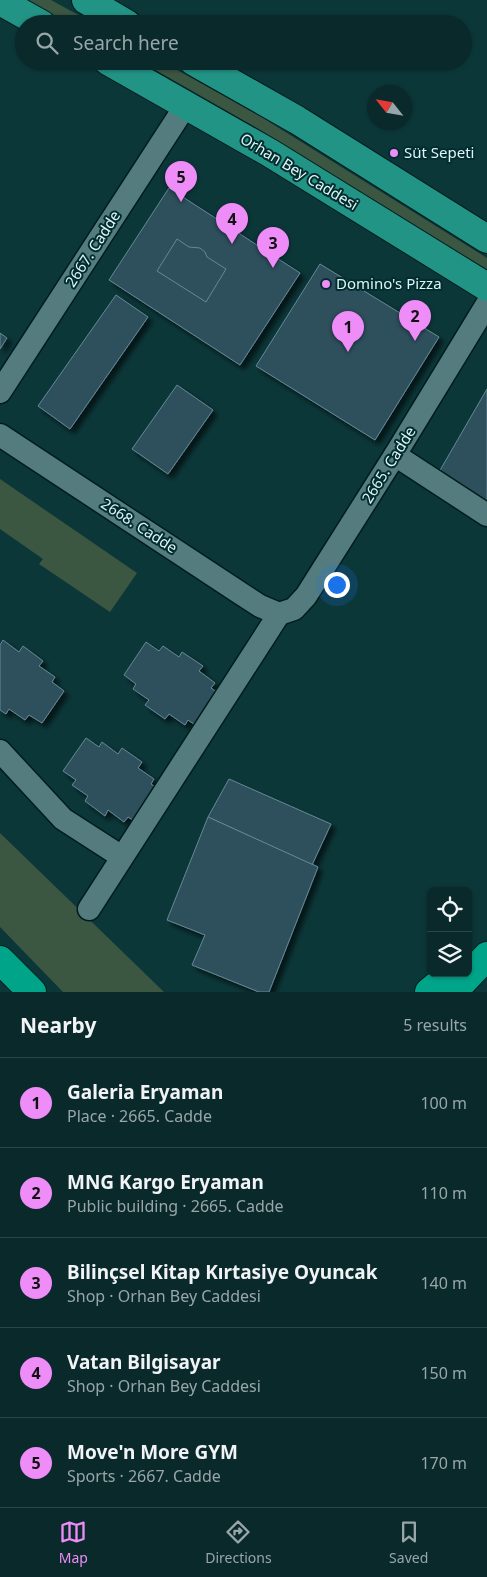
<!DOCTYPE html>
<meta charset="utf-8">
<style>
body{margin:0;font-family:"Noto Sans",sans-serif;background:#173537;color:#f1f3f6}
.controls{position:absolute;right:15px;bottom:15px;display:grid;overflow:hidden;border-radius:8px;box-shadow:0 1px 4px #0004}
.controls button{width:45px;height:45px;display:grid;place-items:center;padding:0;border:0;border-bottom:1px solid #294547;background:#09292b;color:#f1f3f6;font:25px sans-serif}
.compass{position:absolute;left:367px;top:85px;width:45px;height:45px;border-radius:50%;background:#09292b;box-shadow:0 1px 4px #0004;rotate:301deg}
.you{position:absolute;left:336px;top:584px;width:18px;height:18px;margin:-12px;border:4px solid #fff;border-radius:50%;background:#1a73e8;box-shadow:0 0 0 8px #1a73e833}
.badge{display:grid;place-items:center;width:32px;height:32px;border-radius:50%;background:#ee8cf8;color:#111;font-size:16px;font-weight:700}
.pin{position:absolute;translate:-50% -41px;filter:drop-shadow(0 1px 2px #0008)}
.pin::after{content:'';position:absolute;top:26px;width:18px;height:15px;background:inherit;clip-path:polygon(0 0,100% 0,50% 100%)}
.list{margin:0;padding:0;list-style:none}
h2{display:flex;justify-content:space-between;align-items:center;height:65px;margin:0;padding:0 20px;font-size:21px}
h2 small{font-size:16px;font-weight:400;color:#99a6a9}
.list li{display:grid;grid-template-columns:32px 1fr auto;gap:15px;align-items:center;box-sizing:border-box;height:90px;padding:0 20px;border-top:1px solid #294547}
.list b{display:block;font-size:19px;white-space:nowrap}
.list p{margin:0;font-size:16px;white-space:nowrap;color:#99a6a9}
.list em{font-size:16px;font-style:normal;color:#99a6a9}
.icon{flex:none;width:28px;height:28px;fill:none;stroke:currentColor;stroke-width:2;stroke-linecap:round;stroke-linejoin:round}
.map{position:relative;flex:none;width:487px;height:992px;overflow:hidden}
.search{position:absolute;background:#09292b;box-shadow:0 1px 4px #0004;left:15px;right:15px;top:15px;height:55px;display:flex;align-items:center;gap:12px;box-sizing:border-box;padding:0 18px;border-radius:28px;color:#99a6a9;font-size:19px}
.sheet{height:515px;background:#09292b}
nav{display:flex;justify-content:space-around;align-items:center;box-sizing:border-box;height:70px;border-top:1px solid #294547;background:#09292b;font-size:14px;color:#99a6a9}
nav a{display:grid;justify-items:center;gap:2px}
nav .on{color:#ee8cf8}
.map>svg:first-child{display:block}
.green{fill:#3b5641}
.building{fill:#2d4f5c;stroke:#658997;filter:url(#shadow)}
.lines{fill:none;stroke-linecap:round;stroke-linejoin:round}
.minor-casing{stroke:#001d1e;stroke-width:25}
.major-casing{stroke:#001d1e;stroke-width:30}
.highway-casing{stroke:#001d1e;stroke-width:30}
.minor{stroke:#547c7e;stroke-width:22}
.major{stroke:#229485;stroke-width:28}
.highway{stroke:#00a489;stroke-width:28}
.poi-dot{fill:#ee8cf8;stroke:#012d2f;stroke-width:2}
.labels{text-anchor:middle;stroke-width:4;stroke-linejoin:round;paint-order:stroke}
.poi-label{font-size:15px;fill:#dff4f5;stroke:#012d2f;text-anchor:start}
.street-label{font-size:15px;fill:#dff4f5;stroke:#012d2f}
</style>
<div class="map">
<svg width="487" height="992" viewBox="0 0 487 992">
<defs>
<filter id="shadow"><feDropShadow dx="4.5" dy="4.5" stdDeviation="2.5" flood-color="#0009"/></filter>
</defs>
<rect width="100%" height="100%" fill="#0c3739"/>
<g class="green">
<polygon points="27,0 51,0 95,24 71,24"/>
<polygon points="140,61 161,61 263,118 487,258 487,271 257,128"/>
<polygon points="0,479 137,573 110,612 39,564 43,559 0,529"/>
<polygon points="0,833 164,992 63,992 0,927"/>
</g>
<g class="building">
<polygon points="169,188 300,273 240,365 109,280"/>
<polygon points="177,239 189,247 200,248 205,252 207,257 226,269 206,302 157,271"/>
<polygon points="320,264 439,337 375,440 256,366"/>
<polygon points="116,295 148,317 70,429 38,406"/>
<polygon points="0,333 7,338 0,349"/>
<polygon points="177,385 213,410 168,474 132,449"/>
<polygon points="487,389 487,512 435,479"/>
<polygon points="3,640 19,652 23,646 43,661 39,666 55,677 52,682 64,691 42,723 29,715 25,720 9,709 6,714 0,710 0,645"/>
<polygon points="146,642 159,651 163,646 179,657 182,652 203,666 199,671 215,683 211,688 224,697 201,729 188,720 185,725 169,714 165,719 145,705 149,700 133,689 136,684 124,675"/>
<polygon points="86,738 99,747 102,742 118,754 122,748 142,762 138,768 154,779 151,784 164,793 141,825 128,817 124,822 108,810 105,816 85,801 88,796 72,785 76,780 63,771"/>
<polygon points="229,779 331,824 312,865 208,817"/>
<polygon points="208,817 318,867 269,992 259,992 192,965 205,935 167,920"/>
</g>
<g class="lines">
<defs>
<g id="minor">
<polyline points="0,392 186,105"/>
<polyline points="0,435 240,593 260,606 279,614"/>
<polyline points="395,455 487,515"/>
<polyline points="279,614 294,609 306,596 395,455 487,304"/>
<polyline points="0,751 63,819 122,857"/>
<polyline points="89,909 279,614"/>
</g>
<g id="major">
<polyline points="86,0 127,24"/>
<polyline points="0,1 41,24"/>
<polyline points="108,61 270,153 487,287"/>
<polyline points="193,61 297,120 487,239"/>
</g>
<g id="highway">
<polyline points="0,960 32,992"/>
<polyline points="429,992 452,973"/>
<polyline points="453,992 487,956"/>
</g>
</defs>
<use href="#minor" class="minor-casing"/>
<use href="#major" class="major-casing"/>
<use href="#highway" class="highway-casing"/>
<use href="#minor" class="minor"/>
<use href="#major" class="major"/>
<use href="#highway" class="highway"/>
</g>
<g class="poi-dot">
<circle cx="394" cy="153" r="5"/>
<circle cx="326" cy="284" r="5"/>
</g>
<g class="labels">
<g class="poi-label">
<text x="404" y="158">Süt Sepeti</text>
<text x="336" y="289">Domino's Pizza</text>
</g>
<g class="street-label">
<text transform="translate(299 172) rotate(31)" y="5">Orhan Bey Caddesi</text>
<text transform="translate(93 249) rotate(-57)" y="5">2667. Cadde</text>
<text transform="translate(389 465) rotate(-58)" y="5">2665. Cadde</text>
<text transform="translate(139 526) rotate(33)" y="5">2668. Cadde</text>
</g>
</g>
</svg>
<div class="controls">
<button><svg class="icon" aria-label="locate" viewBox="0 0 24 24"><circle cx="12" cy="12" r="6"/><path d="M12 2v4M12 18v4M2 12h4M18 12h4"/></svg></button>
<button><svg class="icon" aria-label="layers" viewBox="0 0 24 24"><path d="M12 4l9 5-9 5-9-5zM3 14l9 5 9-5"/></svg></button>
</div>
<svg class="compass" viewBox="-18 -18 36 36"><path d="M0-13l5 13h-10z" fill="#e53935"/><path d="M0 13l5-13h-10z" fill="#99a6a9"/></svg>
<div class="you"></div>
<div class="pin badge" style="left:348px;top:352px">1</div>
<div class="pin badge" style="left:415px;top:341px">2</div>
<div class="pin badge" style="left:273px;top:268px">3</div>
<div class="pin badge" style="left:232px;top:244px">4</div>
<div class="pin badge" style="left:181px;top:202px">5</div>
<div class="search"><svg class="icon" aria-label="search" viewBox="0 0 24 24"><circle cx="10" cy="10" r="6"/><path d="M15 15l6 6"/></svg>Search here</div>
</div>
<section class="sheet">
<h2>Nearby<small>5 results</small></h2>
<ul class="list">
<li><span class="badge">1</span><div><b>Galeria Eryaman</b><p>Place · 2665. Cadde</p></div><em>100 m</em></li>
<li><span class="badge">2</span><div><b>MNG Kargo Eryaman</b><p>Public building · 2665. Cadde</p></div><em>110 m</em></li>
<li><span class="badge">3</span><div><b>Bilinçsel Kitap Kırtasiye Oyuncak</b><p>Shop · Orhan Bey Caddesi</p></div><em>140 m</em></li>
<li><span class="badge">4</span><div><b>Vatan Bilgisayar</b><p>Shop · Orhan Bey Caddesi</p></div><em>150 m</em></li>
<li><span class="badge">5</span><div><b>Move'n More GYM</b><p>Sports · 2667. Cadde</p></div><em>170 m</em></li>
</ul>
</section>
<nav>
<a class="on"><svg class="icon" aria-label="map" viewBox="0 0 24 24"><path d="M3 6l6-2 6 2 6-2v14l-6 2-6-2-6 2zM9 4v14M15 6v14"/></svg>Map</a>
<a><svg class="icon" aria-label="directions" viewBox="0 0 24 24"><path d="M12 3l9 9-9 9-9-9zM9 14v-3h6M13 9l2 2-2 2"/></svg>Directions</a>
<a><svg class="icon" aria-label="saved" viewBox="0 0 24 24"><path d="M7 4h10v16l-5-4-5 4z"/></svg>Saved</a>
</nav>
